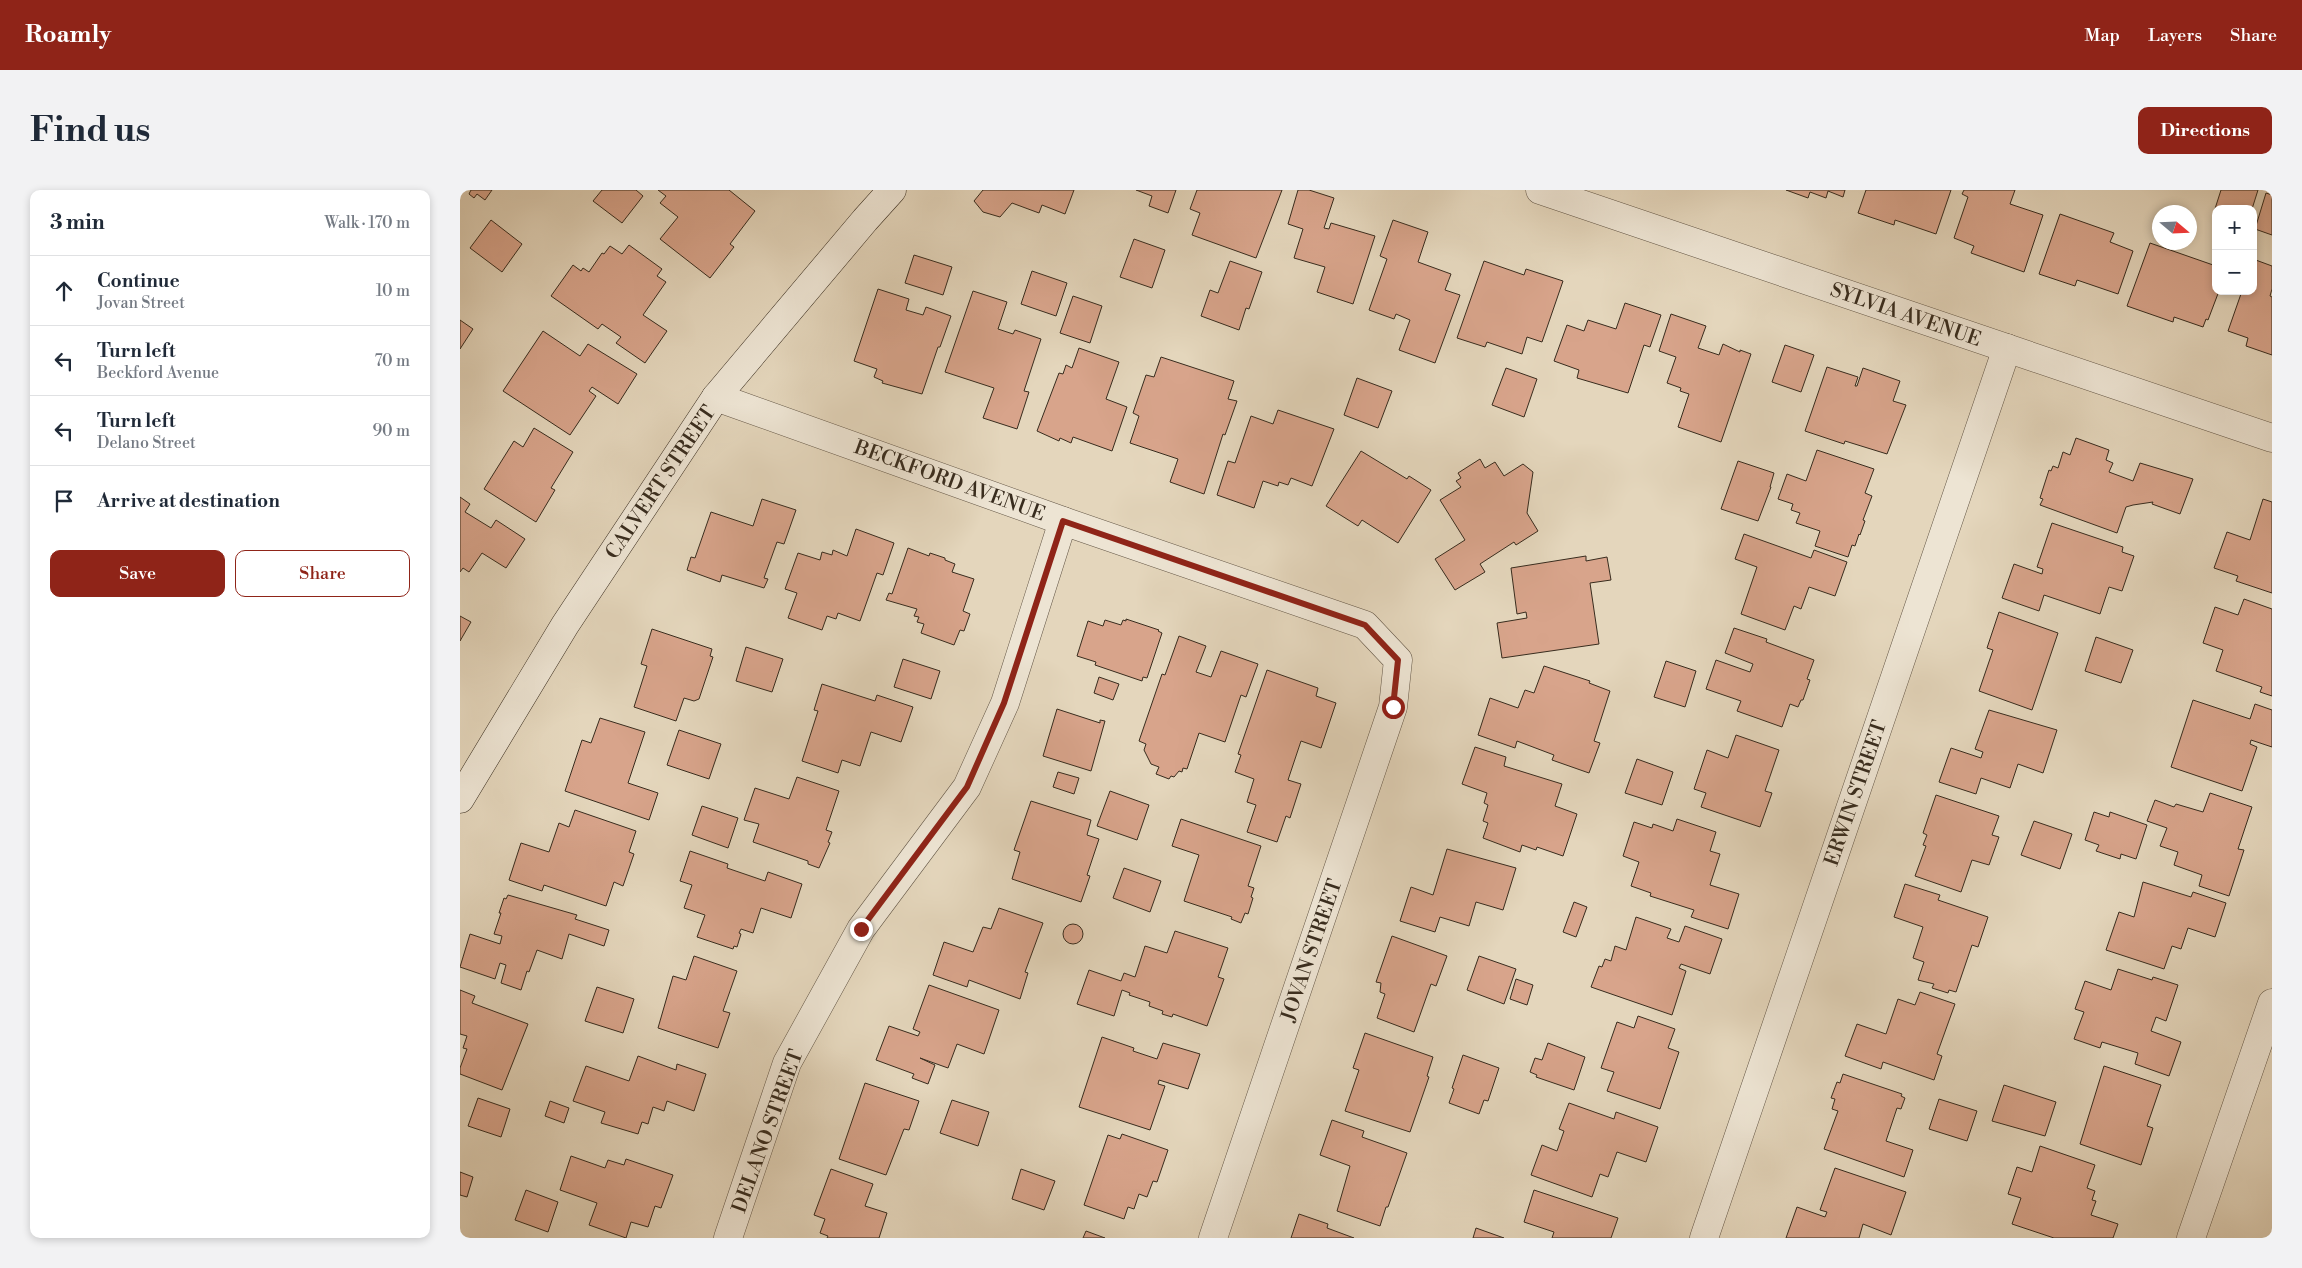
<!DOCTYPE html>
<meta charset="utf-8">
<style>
body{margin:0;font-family:"Libre Bodoni",serif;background:#f2f2f3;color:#1f2937}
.controls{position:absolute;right:15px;top:15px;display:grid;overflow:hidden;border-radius:10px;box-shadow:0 2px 8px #0003}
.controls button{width:45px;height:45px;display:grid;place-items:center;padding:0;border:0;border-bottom:1px solid #e0e1e3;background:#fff;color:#1f2937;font:25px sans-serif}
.compass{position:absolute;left:1692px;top:15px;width:45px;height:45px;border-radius:50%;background:#fff;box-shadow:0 2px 8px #0003;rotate:109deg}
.stop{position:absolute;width:15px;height:15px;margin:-11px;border:4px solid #8f2418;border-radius:50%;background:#fff}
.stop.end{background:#8f2418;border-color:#fff;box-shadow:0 1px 5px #0008}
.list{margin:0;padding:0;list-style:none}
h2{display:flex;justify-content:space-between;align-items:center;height:65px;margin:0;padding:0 20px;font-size:21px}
h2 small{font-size:16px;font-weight:400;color:#747a83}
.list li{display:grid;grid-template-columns:32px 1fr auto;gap:15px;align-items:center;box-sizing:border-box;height:70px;padding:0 20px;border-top:1px solid #e0e1e3}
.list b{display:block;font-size:19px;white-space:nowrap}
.list p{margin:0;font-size:16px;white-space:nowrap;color:#747a83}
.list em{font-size:16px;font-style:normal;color:#747a83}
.actions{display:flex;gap:10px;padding:15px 20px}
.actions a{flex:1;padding:11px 0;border:1px solid #8f2418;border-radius:10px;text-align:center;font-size:18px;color:#8f2418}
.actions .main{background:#8f2418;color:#fff}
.icon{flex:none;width:28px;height:28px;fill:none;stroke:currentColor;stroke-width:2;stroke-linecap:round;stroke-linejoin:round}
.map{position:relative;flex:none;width:1812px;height:1048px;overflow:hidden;border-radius:10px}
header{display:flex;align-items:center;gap:30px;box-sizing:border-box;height:70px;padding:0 25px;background:#8f2418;color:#fff}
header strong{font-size:24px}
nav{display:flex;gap:28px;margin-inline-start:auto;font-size:18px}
.intro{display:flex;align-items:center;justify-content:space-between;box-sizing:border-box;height:120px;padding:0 30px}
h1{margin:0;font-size:35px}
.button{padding:12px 22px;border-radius:10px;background:#8f2418;color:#fff;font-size:18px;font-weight:700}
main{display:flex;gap:30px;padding:0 30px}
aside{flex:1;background:#fff;border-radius:10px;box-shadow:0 2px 8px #0003}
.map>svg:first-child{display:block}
.building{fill:#d8a48b;stroke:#382c1e}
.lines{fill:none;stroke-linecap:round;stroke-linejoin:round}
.street-casing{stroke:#635646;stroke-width:29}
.secondary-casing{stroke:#382c1e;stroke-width:29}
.street{stroke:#ede4d3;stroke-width:28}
.secondary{stroke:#ede4d3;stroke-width:28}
.route{stroke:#8f2418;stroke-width:6}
.labels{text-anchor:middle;stroke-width:4.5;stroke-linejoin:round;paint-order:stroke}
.street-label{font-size:20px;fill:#382c1e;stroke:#ede4d3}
</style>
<header>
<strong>Roamly</strong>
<nav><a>Map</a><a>Layers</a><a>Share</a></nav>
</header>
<div class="intro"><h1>Find us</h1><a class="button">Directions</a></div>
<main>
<aside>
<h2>3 min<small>Walk · 170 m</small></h2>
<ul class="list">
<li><svg class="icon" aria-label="ahead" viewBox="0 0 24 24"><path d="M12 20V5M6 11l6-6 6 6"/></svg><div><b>Continue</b><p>Jovan Street</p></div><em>10 m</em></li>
<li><svg class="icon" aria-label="left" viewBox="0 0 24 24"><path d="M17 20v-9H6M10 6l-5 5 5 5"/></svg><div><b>Turn left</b><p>Beckford Avenue</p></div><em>70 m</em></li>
<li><svg class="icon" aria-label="left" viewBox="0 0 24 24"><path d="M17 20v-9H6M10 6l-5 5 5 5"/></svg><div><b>Turn left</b><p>Delano Street</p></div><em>90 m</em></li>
<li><svg class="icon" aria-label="arrive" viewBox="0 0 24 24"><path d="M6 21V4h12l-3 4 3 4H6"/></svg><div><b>Arrive at destination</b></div></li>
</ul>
<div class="actions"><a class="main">Save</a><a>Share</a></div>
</aside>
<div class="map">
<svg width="1812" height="1048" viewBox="0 0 1812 1048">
<rect width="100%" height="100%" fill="#e4d6bc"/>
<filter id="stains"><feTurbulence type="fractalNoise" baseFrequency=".004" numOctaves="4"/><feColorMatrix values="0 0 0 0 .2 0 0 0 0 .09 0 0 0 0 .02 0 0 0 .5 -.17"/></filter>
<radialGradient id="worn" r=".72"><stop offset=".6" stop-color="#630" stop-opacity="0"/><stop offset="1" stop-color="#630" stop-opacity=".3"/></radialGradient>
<g class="building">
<polygon points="11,0 32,0 25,10 17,4 14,8 9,4"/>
<polygon points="142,0 176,0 183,6 162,33 133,11"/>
<polygon points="198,0 269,0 295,21 270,54 274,57 250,88 200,49 218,27 200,13 206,6"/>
<polygon points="523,0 614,0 605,24 582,15 579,23 552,13 540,27 523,22 514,11"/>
<polygon points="676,0 716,0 708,23 689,16 692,6"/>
<polygon points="737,0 822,0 796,68 732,45 740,23 730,19"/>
<polygon points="838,0 849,0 874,8 864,38 869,39 871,33 915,46 893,114 857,102 865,77 834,68 843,39 828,34"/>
<polygon points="1326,0 1385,0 1383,7 1368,1 1366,8 1350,2 1348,8"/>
<polygon points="1406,0 1491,0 1476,44 1435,30 1434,35 1398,23"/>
<polygon points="1504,0 1555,0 1550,14 1583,25 1564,82 1511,63 1514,56 1494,48 1508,7 1502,4"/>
<polygon points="1761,0 1798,0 1792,19 1756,19 1756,26 1753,25"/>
<polygon points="1806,3 1812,5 1812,45 1795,39"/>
<polygon points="1600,24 1654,43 1650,52 1673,61 1658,104 1617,90 1615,96 1579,84"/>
<polygon points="31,30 62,54 42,82 10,58"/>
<polygon points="933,30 968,42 958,72 991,84 985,100 1000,105 975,173 939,160 950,130 936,124 934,129 909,120 927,69 920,66"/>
<polygon points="674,49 705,60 692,98 660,87"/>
<polygon points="1690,53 1756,76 1756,101 1759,101 1748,130 1746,129 1743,137 1714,127 1713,132 1667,116"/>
<polygon points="169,55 202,79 197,86 206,92 183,125 207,141 185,173 156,153 161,147 142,134 138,139 91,106 113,75 121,81 123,78 129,82 142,63 144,64 150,56 162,64"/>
<polygon points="454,65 492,77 483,105 445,93"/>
<polygon points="1793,69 1812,76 1812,99 1810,106 1812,107 1812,165 1786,156 1788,148 1768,141 1782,101 1793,101"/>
<polygon points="770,71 802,82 789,119 786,118 779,140 741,126 750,100 758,103"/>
<polygon points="1024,71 1064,85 1066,79 1103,91 1082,152 1067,147 1062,164 1027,152 1025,157 997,148"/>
<polygon points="572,81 607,93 596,126 561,114"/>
<polygon points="418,99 449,109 446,120 463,125 466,117 491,126 480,157 478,157 462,204 422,193 423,191 414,187 417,179 394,171"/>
<polygon points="513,101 547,112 538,139 553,144 555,140 581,149 564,201 569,202 557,239 523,228 534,198 485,182"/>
<polygon points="613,106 642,116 630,153 600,143"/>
<polygon points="1165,113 1201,125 1190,157 1184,155 1168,203 1117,188 1119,180 1094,171 1107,135 1124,141 1128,130 1156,139"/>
<polygon points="1211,124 1246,136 1238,158 1259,165 1263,154 1280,162 1280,160 1291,164 1261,252 1218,237 1229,204 1220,201 1221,198 1207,193 1216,167 1199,161"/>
<polygon points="0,130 13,139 0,159"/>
<polygon points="83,141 120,166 128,154 177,184 158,214 132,197 129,201 136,206 110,245 43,201"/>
<polygon points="1325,155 1354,165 1341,202 1312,192"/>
<polygon points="619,158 659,172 646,209 667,217 652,261 613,247 611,253 600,248 599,251 577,241 599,183 603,184 606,175 612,178"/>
<polygon points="701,167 774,191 768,209 777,211 765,245 763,244 744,304 710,292 718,269 670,253 679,226 673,223 686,185 694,187"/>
<polygon points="1367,177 1398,187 1395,196 1397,196 1403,178 1440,191 1433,211 1446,215 1427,264 1385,251 1384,254 1345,241"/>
<polygon points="1046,178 1077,189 1064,227 1032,215"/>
<polygon points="897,188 932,201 918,238 884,225"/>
<polygon points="818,220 874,239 852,296 831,288 828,295 819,292 818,296 803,291 794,318 757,305 768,271 775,273 791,226 813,234"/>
<polygon points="74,238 113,262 91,298 95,300 76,332 24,299 54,251 63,257"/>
<polygon points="1616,248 1649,260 1646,270 1653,273 1649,282 1673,291 1680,273 1733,289 1720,324 1692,314 1693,312 1673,315 1666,317 1657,343 1580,315 1583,309 1580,308 1589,280 1591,281 1593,276 1598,278 1603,262 1610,265"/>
<polygon points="1357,260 1414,279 1405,303 1412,306 1403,330 1405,331 1400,345 1399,344 1395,356 1392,355 1388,367 1355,356 1360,341 1336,333 1340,323 1331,320 1333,314 1318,309 1327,284 1346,291"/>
<polygon points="901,261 947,289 949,286 971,300 938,353 902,330 898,336 866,316"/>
<polygon points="1020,269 1025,278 1035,272 1044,286 1063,274 1073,282 1067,323 1078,341 1056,355 1054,352 1020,374 1025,382 995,400 975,369 1005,350 980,310 1001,297 996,291 1001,288 998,283"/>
<polygon points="1278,271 1314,283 1310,297 1311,297 1298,331 1261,319"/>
<polygon points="0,307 10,314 5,322 31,338 36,330 65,349 46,378 22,363 9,382 3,378 0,382"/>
<polygon points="302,309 336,320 324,354 317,352 304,388 308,389 304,398 262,385 260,392 227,380 231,367 235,368 251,322 293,336"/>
<polygon points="1803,309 1812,312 1812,403 1776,391 1778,386 1754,378 1767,342 1790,350"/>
<polygon points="1592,333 1663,357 1662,362 1674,366 1662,401 1649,397 1640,424 1584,405 1579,421 1542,408 1554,374 1582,384 1583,379 1577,377"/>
<polygon points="396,339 434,353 423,385 417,383 400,431 378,423 376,429 367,426 362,440 328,428 337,403 325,399 338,363 360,370 362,362 372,365 373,360 387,366"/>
<polygon points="1284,344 1351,368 1354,360 1387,372 1375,406 1349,397 1341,419 1334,416 1325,440 1281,424 1297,377 1275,369"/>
<polygon points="448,358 469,366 470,363 485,368 485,370 495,374 492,382 514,389 503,421 510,424 504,441 500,440 494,455 461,443 464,434 457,432 459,427 454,426 457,419 426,410 429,403 432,404"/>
<polygon points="1126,366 1126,371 1147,367 1151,390 1130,393 1139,454 1042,468 1037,433 1067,428 1066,422 1057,424 1051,378"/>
<polygon points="1784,409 1812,419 1812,506 1800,502 1802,497 1756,481 1763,460 1743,453 1755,417 1778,425"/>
<polygon points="1539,422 1598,443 1572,520 1519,501 1533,460 1527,458"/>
<polygon points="0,426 11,432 0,451"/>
<polygon points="666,429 699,440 698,441 702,443 687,488 683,487 682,491 635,475 636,472 617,466 628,431 643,436 645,430 661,435 663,430 666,431"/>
<polygon points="1274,438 1307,449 1306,452 1354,470 1347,489 1350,490 1343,510 1341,510 1338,517 1330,514 1322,537 1277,521 1281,511 1246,499 1256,470 1290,482 1293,474 1265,463"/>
<polygon points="192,439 252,459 250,466 253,467 239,509 234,511 224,508 216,531 174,517 187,476 181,474"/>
<polygon points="719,446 746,456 736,482 751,487 761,461 798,474 786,507 781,505 765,552 739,543 727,579 723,578 722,582 719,581 714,587 711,586 709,589 696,584 699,577 691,574 684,560 686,554 679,551 702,484 705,485"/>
<polygon points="1636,447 1673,460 1661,493 1625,481"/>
<polygon points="286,457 323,469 312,502 276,491"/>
<polygon points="443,469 480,481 471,509 434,497"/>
<polygon points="1206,471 1236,481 1225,517 1194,507"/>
<polygon points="1084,476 1130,491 1129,493 1150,501 1134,551 1140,553 1129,583 1092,570 1094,565 1057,551 1055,558 1018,545 1030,508 1058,518 1065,500 1074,503"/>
<polygon points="807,480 858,498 856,506 876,513 861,558 841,551 828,590 841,594 830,628 826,626 817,652 787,642 796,615 787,612 794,589 775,582 781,565 778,564"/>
<polygon points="639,487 659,494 653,510 634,503"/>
<polygon points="362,494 415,511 417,505 453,517 441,552 411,542 400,576 382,570 378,583 342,571 358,521 354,520"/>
<polygon points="1733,510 1790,529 1795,514 1812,520 1812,557 1791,550 1790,554 1797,557 1782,601 1711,577"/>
<polygon points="597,519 640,533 640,530 645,531 631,581 583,566"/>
<polygon points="1529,520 1597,540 1583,583 1558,574 1550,598 1521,588 1516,604 1479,592 1491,558 1521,568 1523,562 1515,559"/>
<polygon points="140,528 185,542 168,593 198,603 189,630 105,601 122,550 131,553"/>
<polygon points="219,540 261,554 249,589 207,575"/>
<polygon points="1276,545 1319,560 1305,601 1312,603 1300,637 1241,617 1246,603 1234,599 1247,560 1268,568"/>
<polygon points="1015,557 1046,567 1044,576 1102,594 1095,616 1117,624 1103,666 1077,657 1076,660 1062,655 1060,662 1023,648 1028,633 1023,631 1028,615 1024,613 1027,603 1002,594"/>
<polygon points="1177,569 1213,582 1202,615 1165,603"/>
<polygon points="598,582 619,588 614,604 593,597"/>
<polygon points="337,587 379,601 366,640 372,642 368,652 370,653 359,678 348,674 348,671 293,652 299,634 284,630 295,598 329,609"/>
<polygon points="650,601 689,615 677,650 637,636"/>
<polygon points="1750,603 1792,617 1778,659 1784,660 1769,706 1739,696 1742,685 1714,675 1718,662 1700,656 1707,638 1687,631 1695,610 1714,617 1716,614 1743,622"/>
<polygon points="1476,605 1539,626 1532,645 1539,647 1529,675 1512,670 1501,702 1455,686 1466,656 1463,655 1467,645 1463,643"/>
<polygon points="571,611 631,630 627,645 639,649 627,685 630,686 621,712 552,689 560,662 554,660"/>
<polygon points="242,616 278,628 268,658 232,645"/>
<polygon points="115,620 176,641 169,662 174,664 163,696 154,692 146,716 84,695 82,701 49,690 61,653 89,662 99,633 109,637"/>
<polygon points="1634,622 1649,627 1650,622 1687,635 1676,669 1661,664 1660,669 1636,661 1639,655 1625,650"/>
<polygon points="721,629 801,656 788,696 794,698 791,707 793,708 788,724 785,723 781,733 771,729 772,727 724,711 739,665 712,656"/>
<polygon points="1217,629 1256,642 1250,661 1260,664 1250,695 1279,704 1268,739 1231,727 1234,720 1190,706 1191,703 1171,696 1179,672 1163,666 1174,632 1192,638 1193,634 1213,641"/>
<polygon points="1574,631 1612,644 1600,679 1561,665"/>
<polygon points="987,659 1056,678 1043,720 1016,712 1009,736 980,727 975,742 940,731 951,697 973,705"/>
<polygon points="230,661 268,674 267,678 305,691 308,682 342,694 331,728 301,718 293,743 281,739 279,743 281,744 277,757 274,756 273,759 237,747 245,725 224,718 232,695 220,691"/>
<polygon points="664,678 701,691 690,722 653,708"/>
<polygon points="1683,692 1731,707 1733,702 1766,713 1755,747 1728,738 1721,759 1712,756 1704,779 1646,760 1659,722 1674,727"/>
<polygon points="1445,694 1480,705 1478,710 1528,727 1518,757 1512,755 1496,802 1489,800 1488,803 1472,798 1474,794 1458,790 1464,772 1453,768 1463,737 1434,727"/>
<polygon points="48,705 117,725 115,729 149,740 144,756 109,744 102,769 77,760 69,782 67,781 61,800 41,793 46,775 40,773 35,789 0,777 10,744 40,754 42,746 34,744 41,723 39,723 44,708 46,709"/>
<polygon points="1114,712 1127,717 1116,747 1103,742"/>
<polygon points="539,718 583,733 565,782 568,783 560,809 509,790 507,797 473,785 484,752 513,762 523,737 531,739"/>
<polygon points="1176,727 1211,739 1207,748 1219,752 1225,736 1262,749 1250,784 1221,774 1219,778 1226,781 1212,825 1131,797 1139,776 1142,777 1145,769 1151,771 1155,756 1166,760"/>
<circle cx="613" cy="744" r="10"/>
<polygon points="715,741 768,758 758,787 764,789 747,836 713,824 712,827 702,824 703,821 689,816 690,812 669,805 670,803 662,800 654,826 617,814 629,780 661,791 664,783 675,787 685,756 707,763"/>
<polygon points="932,746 987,766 976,796 971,794 954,842 917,828 925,804 920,802 921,793 916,792"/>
<polygon points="234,766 277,781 263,821 270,823 258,858 198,838 213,786 226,790"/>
<polygon points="1019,766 1056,779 1044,814 1007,800"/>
<polygon points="1658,779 1692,790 1693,787 1718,795 1706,831 1696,827 1691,841 1721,852 1709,886 1675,874 1678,863 1642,852 1640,858 1614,849 1624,822 1615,819 1625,791 1651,800"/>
<polygon points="1056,789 1073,795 1067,815 1050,809"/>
<polygon points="469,795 539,820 524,864 497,854 488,878 460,868 475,875 468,894 452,888 454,884 416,870 429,836 458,846 460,842 453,839"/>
<polygon points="137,797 174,809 163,843 125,831"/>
<polygon points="0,800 15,806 12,813 68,834 42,900 0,884 0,878 7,859 3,858 7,846 0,844"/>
<polygon points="1460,802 1495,814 1477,864 1482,866 1474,890 1423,872 1421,879 1385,866 1397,834 1426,844 1438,809 1455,815"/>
<polygon points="1178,826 1215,839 1208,858 1219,862 1200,919 1147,901 1154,882 1141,878 1157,832 1174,838"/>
<polygon points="905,843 973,867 967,886 969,887 950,942 885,921 899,880 893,878"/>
<polygon points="642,847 674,858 673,861 697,869 703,853 740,864 728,899 699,890 698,894 705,896 690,940 619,917"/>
<polygon points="1088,853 1125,867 1114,900 1076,887 1077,885 1070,882 1075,868 1082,870"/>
<polygon points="1003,865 1039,878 1028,911 1024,910 1019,924 989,913 994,899 992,898"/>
<polygon points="178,866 216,880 217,874 246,884 234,921 207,911 204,921 193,917 188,934 182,932 178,944 141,933 145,922 113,911 126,876 169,891"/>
<polygon points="1644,876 1701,895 1687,936 1693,938 1681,975 1620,954"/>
<polygon points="1383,884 1442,904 1441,906 1445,908 1441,919 1437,918 1426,951 1453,960 1444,987 1364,959 1378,921 1372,919 1375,909 1371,908 1377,892 1380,893"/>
<polygon points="405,893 459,911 449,940 444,939 426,985 379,969"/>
<polygon points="1544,895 1596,912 1585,946 1532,931"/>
<polygon points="18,908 50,919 41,947 8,936"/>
<polygon points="1479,909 1517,921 1507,951 1469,939"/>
<polygon points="492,910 529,922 518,956 480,943"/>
<polygon points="90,911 109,918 104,933 85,926"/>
<polygon points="1109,913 1154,929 1156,922 1198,937 1186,972 1157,962 1148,987 1140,984 1132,1007 1071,985 1082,955 1097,961 1104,941 1099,939"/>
<polygon points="872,930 904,941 902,947 947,963 928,1017 926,1017 920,1036 877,1021 890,976 860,965"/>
<polygon points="662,944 708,960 697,992 693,991 687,1007 679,1004 674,1019 668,1017 664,1029 624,1015 648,945 660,949"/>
<polygon points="1580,956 1635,975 1627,998 1635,1001 1632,1010 1636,1011 1631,1025 1658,1034 1653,1048 1594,1048 1552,1034 1561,1008 1548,1004 1557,977 1572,982"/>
<polygon points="111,966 145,978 148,970 164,975 166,969 213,985 201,1018 195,1016 188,1037 171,1032 166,1048 129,1035 137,1013 100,1000"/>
<polygon points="1375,978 1446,1002 1431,1045 1403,1034 1399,1048 1326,1048 1337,1017 1365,1027 1367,1022 1360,1020"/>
<polygon points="371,979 413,994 405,1016 427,1023 419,1048 367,1048 368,1046 360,1043 365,1029 354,1025"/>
<polygon points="561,979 595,991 584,1020 552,1009"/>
<polygon points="0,982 13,987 7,1007 0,1005"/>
<polygon points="66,1000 98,1012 88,1042 55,1030"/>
<polygon points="1074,1000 1158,1028 1151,1048 1092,1048 1094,1042 1064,1032"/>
<polygon points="839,1024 868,1034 867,1038 894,1048 831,1048"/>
<polygon points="1016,1038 1044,1048 1013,1048"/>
<polygon points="626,1041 645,1048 623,1048"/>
</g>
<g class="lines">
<defs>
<g id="street">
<polyline points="1080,0 1812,248"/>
<polyline points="256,207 603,331 905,435 938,470 933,517 753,1048"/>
<polyline points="268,1048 327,873 401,739 507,597 545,513 603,331"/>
<polyline points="1244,1048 1547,158"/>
<polyline points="1731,1048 1812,813"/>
</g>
<polyline id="secondary" points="0,609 105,435 256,207 405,30 432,0"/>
</defs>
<use href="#street" class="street-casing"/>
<use href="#secondary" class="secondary-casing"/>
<use href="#street" class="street"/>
<use href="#secondary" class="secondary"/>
</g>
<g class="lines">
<polyline class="route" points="401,739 507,597 544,513 603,331 905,435 938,470 933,517"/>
</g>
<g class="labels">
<g class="street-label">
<text transform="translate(1446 124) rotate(19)" y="7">SYLVIA AVENUE</text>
<text transform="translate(490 290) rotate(20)" y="7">BECKFORD AVENUE</text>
<text transform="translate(200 292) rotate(-56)" y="7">CALVERT STREET</text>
<text transform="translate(1395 603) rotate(-71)" y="7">ERWIN STREET</text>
<text transform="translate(851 760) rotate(-71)" y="7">JOVAN STREET</text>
<text transform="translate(307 941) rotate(-70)" y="7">DELANO STREET</text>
</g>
</g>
<rect width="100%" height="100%" filter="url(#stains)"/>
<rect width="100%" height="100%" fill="url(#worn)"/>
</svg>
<div class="controls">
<button>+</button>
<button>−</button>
</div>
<svg class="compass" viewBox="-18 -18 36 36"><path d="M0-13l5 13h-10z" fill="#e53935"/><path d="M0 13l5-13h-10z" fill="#747a83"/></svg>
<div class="stop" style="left:933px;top:517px"></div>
<div class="stop end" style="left:401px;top:739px"></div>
</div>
</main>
